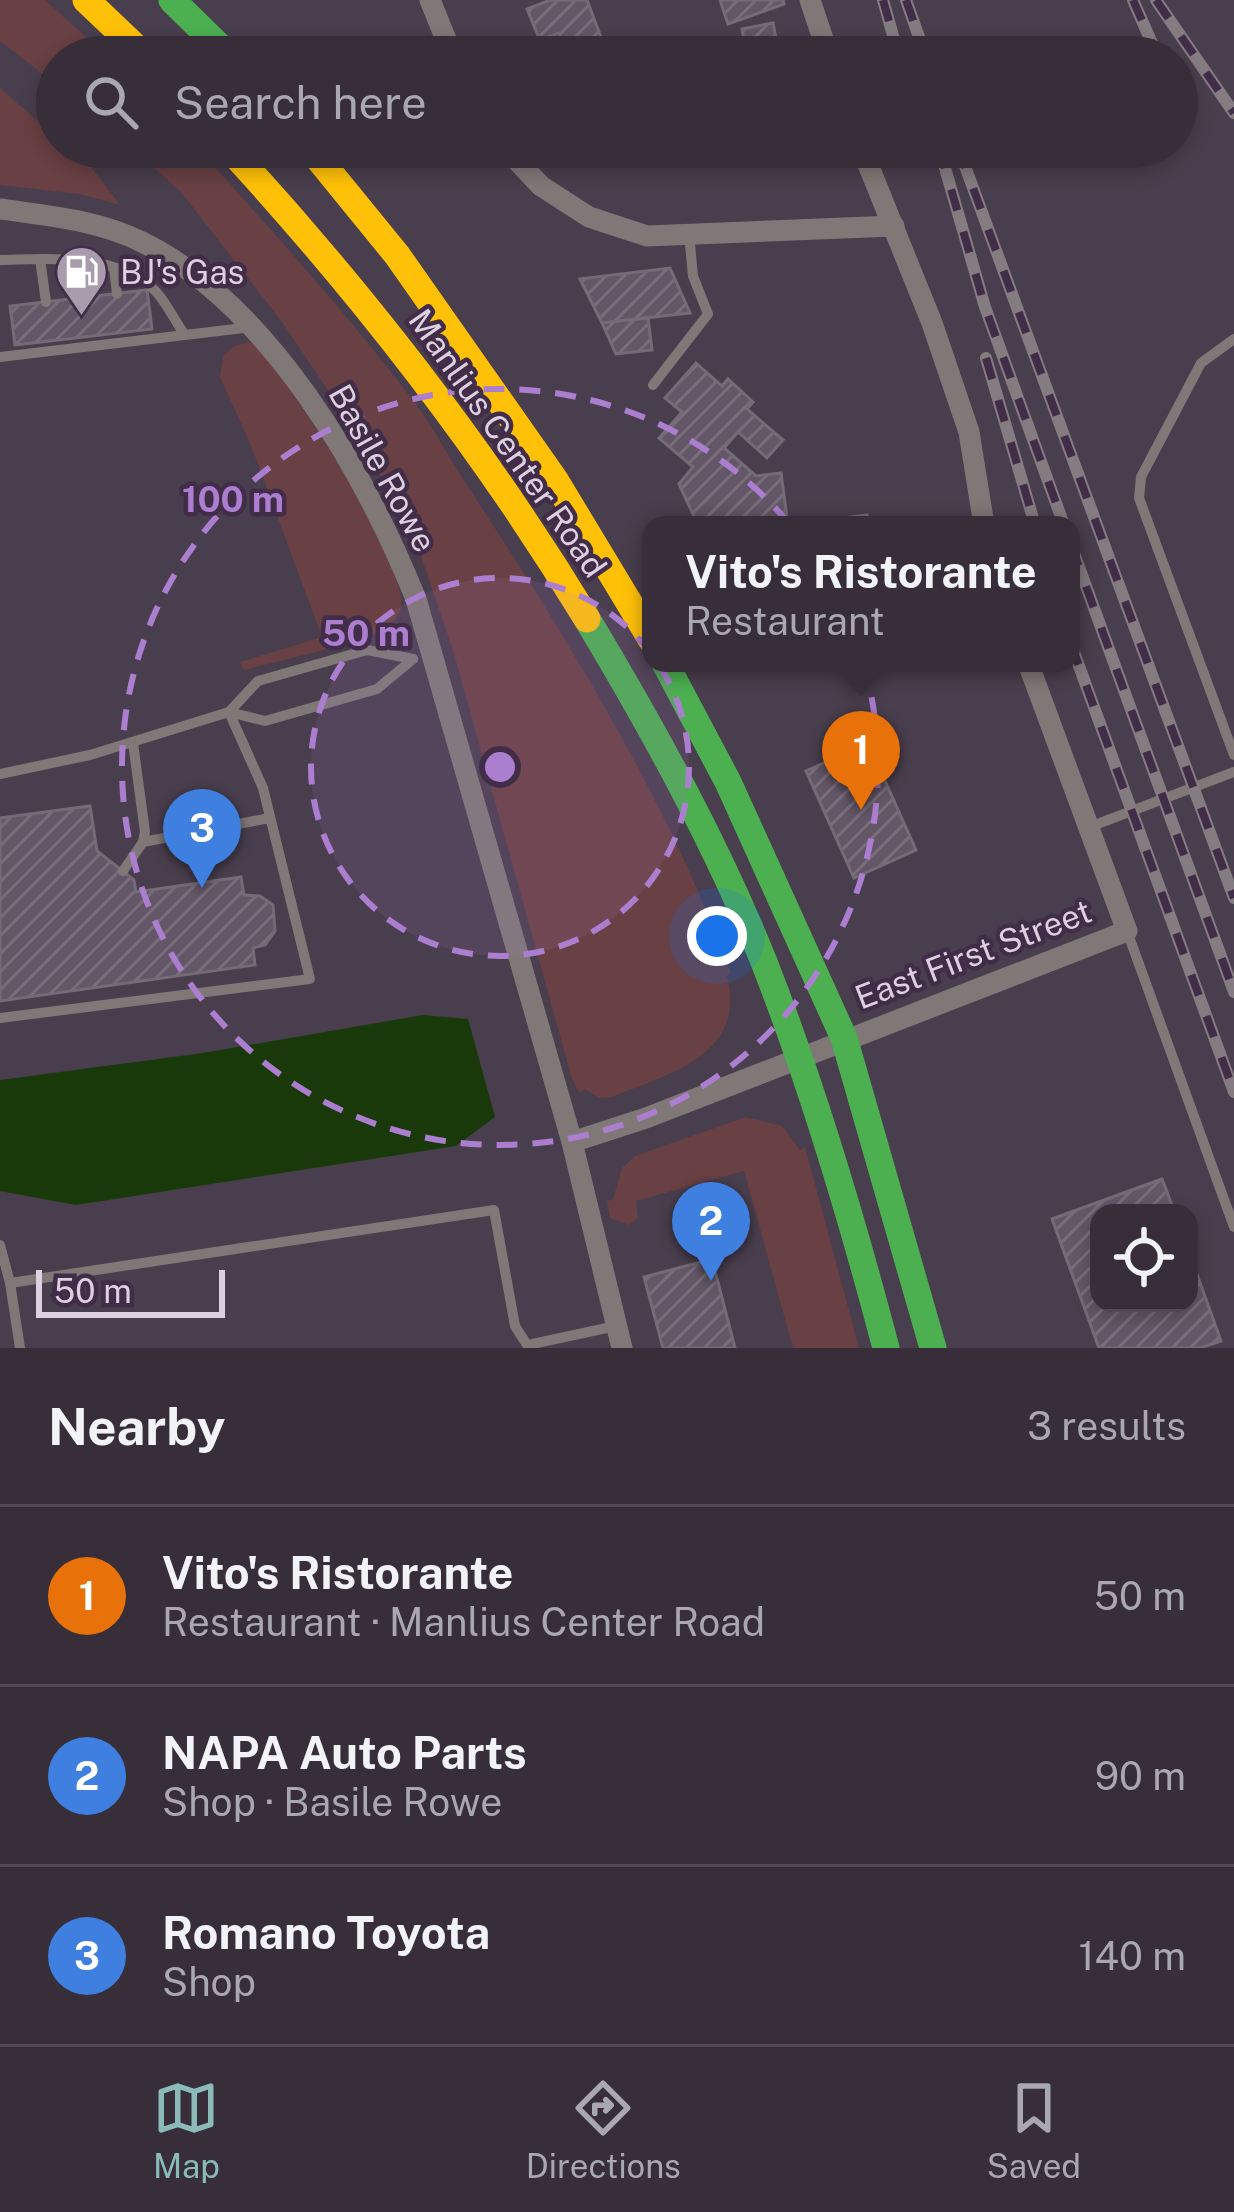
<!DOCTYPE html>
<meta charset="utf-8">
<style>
body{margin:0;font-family:"Public Sans",sans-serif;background:#423a45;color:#f1f3f6}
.controls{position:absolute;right:36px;bottom:36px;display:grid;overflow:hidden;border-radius:24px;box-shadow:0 6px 18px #0003}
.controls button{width:108px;height:108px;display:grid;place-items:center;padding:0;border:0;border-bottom:3px solid #514a54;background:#372e3a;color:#f1f3f6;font:60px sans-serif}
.scale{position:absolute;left:36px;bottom:30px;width:189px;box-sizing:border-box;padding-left:12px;border:6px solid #ddd0e1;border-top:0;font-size:33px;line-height:42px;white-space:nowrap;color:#ddd0e1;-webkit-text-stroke:9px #422d48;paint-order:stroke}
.you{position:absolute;left:717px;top:936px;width:42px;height:42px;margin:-30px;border:9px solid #fff;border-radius:50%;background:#1a73e8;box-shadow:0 0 0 18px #1a73e833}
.badge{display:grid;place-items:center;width:78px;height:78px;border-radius:50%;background:#8bbbb9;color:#fff;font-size:39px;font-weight:700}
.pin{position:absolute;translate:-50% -99px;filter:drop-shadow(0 3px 6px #0008)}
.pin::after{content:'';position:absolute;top:63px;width:42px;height:36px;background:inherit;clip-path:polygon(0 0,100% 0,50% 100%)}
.popup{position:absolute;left:642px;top:516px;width:438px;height:156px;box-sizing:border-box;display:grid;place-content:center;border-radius:24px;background:#372e3a;filter:drop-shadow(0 3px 9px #0005);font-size:39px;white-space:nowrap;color:#aaa8af}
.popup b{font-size:45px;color:#f1f3f6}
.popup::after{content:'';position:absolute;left:50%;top:100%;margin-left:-24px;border:24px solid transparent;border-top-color:#372e3a}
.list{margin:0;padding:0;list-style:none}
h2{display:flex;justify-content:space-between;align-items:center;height:156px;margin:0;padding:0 48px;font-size:51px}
h2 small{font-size:39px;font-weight:400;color:#aaa8af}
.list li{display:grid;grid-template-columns:78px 1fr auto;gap:36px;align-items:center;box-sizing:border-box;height:180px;padding:0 48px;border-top:3px solid #514a54}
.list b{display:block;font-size:45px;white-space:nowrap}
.list p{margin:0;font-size:39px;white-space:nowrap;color:#aaa8af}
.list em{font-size:39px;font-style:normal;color:#aaa8af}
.icon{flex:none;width:66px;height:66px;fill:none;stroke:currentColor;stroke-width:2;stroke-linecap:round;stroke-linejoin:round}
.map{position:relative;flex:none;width:1234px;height:1348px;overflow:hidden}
.search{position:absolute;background:#372e3a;box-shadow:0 6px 18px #0003;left:36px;right:36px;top:36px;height:132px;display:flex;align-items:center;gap:30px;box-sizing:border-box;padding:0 42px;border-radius:66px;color:#aaa8af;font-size:45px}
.sheet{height:696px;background:#372e3a}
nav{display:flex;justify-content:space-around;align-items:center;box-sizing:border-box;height:168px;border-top:3px solid #514a54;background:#372e3a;font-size:33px;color:#aaa8af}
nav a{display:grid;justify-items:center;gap:6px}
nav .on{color:#8bbbb9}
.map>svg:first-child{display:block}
.green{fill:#694043}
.water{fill:#19390b}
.building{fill:url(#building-hatch);stroke:#746b77;stroke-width:3}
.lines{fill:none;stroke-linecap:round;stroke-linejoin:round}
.lane{stroke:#7f7876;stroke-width:10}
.street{stroke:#7f7876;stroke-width:21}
.fast{stroke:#4caf50;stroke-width:27}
.slow{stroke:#ffc107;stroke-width:27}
.rail-casing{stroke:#847c80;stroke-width:12}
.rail{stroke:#422d48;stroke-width:8;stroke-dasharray:22;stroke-linecap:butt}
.ring{fill:none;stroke:#ac7ed0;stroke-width:6;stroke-dasharray:21 15}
.labels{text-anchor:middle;stroke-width:9;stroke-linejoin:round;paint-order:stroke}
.poi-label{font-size:33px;fill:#ddd0e1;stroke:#422d48;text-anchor:start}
.street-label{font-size:33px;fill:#ddd0e1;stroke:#422d48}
.centre{fill:#ac7ed0;stroke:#422d48;stroke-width:6}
.ring-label{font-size:36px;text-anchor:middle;font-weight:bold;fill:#ac7ed0;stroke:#422d48;stroke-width:9;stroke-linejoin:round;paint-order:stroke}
</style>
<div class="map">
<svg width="1234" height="1348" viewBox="0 0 1234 1348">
<defs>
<pattern id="building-hatch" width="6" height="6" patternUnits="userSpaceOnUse" patternTransform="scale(3)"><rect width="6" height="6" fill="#635666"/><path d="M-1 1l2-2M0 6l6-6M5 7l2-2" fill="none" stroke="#796d7c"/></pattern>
</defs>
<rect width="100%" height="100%" fill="#493e4d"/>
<g class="green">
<polygon points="0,0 45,0 108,57 57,57 57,85 0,41"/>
<polygon points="0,88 57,138 57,147 67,147 91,167 120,205 80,194 0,185"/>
<path d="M 131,147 L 197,147 C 272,231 347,313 415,403 C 433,427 447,454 463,479 C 566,636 666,797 731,973 L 727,976 C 748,1055 668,1074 612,1097 L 600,1098 L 584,1089 L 580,1094 L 572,1079 L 453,650 L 415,539 L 358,435 L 282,322 L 181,192 Z"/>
<path d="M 248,342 L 260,345 C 302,410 387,523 401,597 C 403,606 399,615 393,622 C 381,639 270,663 244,670 L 240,662 L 322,637 L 252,448 L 220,377 L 223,356 L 234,346 Z"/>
<polygon points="746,1117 782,1126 800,1150 805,1147 859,1348 793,1348 744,1171 636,1201 638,1218 629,1225 610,1218 607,1201 613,1199 622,1168 635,1156"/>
</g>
<polygon class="water" points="423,1015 468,1019 495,1117 456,1146 76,1205 0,1191 0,1080 203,1053"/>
<g class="building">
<polygon points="550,0 587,0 604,45 569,57 559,33 540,40 527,9"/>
<polygon points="720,0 783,0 784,4 728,24"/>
<polygon points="773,23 778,49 747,55 742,29"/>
<polygon points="670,268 690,313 602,323 580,279"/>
<polygon points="147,290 152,329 15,345 10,306"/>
<polygon points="648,318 652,350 616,354 602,323"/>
<polygon points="696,363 722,386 728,379 753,402 747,409 783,440 767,458 738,432 724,448 756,476 781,473 788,525 698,525 679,484 693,467 659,438 682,412 665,398"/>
<polygon points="867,515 869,525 789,525"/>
<polygon points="868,743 916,850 854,878 806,771"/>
<polygon points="90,806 97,851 134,880 136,892 241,877 244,895 260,896 273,905 275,931 265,945 253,948 255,965 0,1001 0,818"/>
<polygon points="1162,1179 1175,1213 1099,1213 1099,1303 1189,1303 1189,1252 1221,1341 1200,1348 1099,1348 1052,1219"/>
<polygon points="712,1259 735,1348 663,1348 644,1277"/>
</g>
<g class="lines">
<g class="lane">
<polyline points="78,258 83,298"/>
<polyline points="40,259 46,302"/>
<path d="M 0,260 C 48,259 104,253 146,283 C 162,293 174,320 185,335"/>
<polyline points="114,268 117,294"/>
<polyline points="1234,339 1201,363 1141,477 1139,498 1234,755"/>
<polyline points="0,357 252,327"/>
<polyline points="653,385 708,314 693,276 689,234"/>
<polyline points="229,712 265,721 377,689 413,659"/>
<polyline points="0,774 90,755 229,712 258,681 367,650 413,659"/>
<polyline points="1087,828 1234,772"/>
<polyline points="143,842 270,818"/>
<polyline points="123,871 143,842 145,832 133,743"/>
<polyline points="1127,931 1234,1227"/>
<polyline points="0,1018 310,979 263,788 229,712"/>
<polyline points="0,1245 10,1283"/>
<polyline points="528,1345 616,1326"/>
<polyline points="20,1348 10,1283 494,1210 515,1326 529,1348"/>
</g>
<g class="street">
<polyline points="430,0 453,57"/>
<polyline points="810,0 829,57"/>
<polyline points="504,147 541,186 589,217 647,236 894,226"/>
<polyline points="861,147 932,323 969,432 984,525"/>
<path d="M 0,209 C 49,216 97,220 142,242 C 270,305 364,471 416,599 L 572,1142 L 622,1348"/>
<polyline points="572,1142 646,1118 1127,931 1028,663"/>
</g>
<g class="fast">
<polyline points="172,0 230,57"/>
<path d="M 587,619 C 653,729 716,843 764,962 C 813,1087 852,1219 886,1348"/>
<polyline points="665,663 728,782 844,1038 933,1348"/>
</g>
<g class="slow">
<polyline points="86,0 146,57"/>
<path d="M 228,147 C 362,293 484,449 587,619"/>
<polyline points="309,147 397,255 555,480 651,639"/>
</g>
<defs>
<g id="rail">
<polyline points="883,0 899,57"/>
<polyline points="906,0 926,57"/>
<polyline points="1133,0 1158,57"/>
<polyline points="1156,0 1234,113"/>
<polyline points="1177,100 1180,108"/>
<polyline points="939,147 985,307 1064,525"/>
<polyline points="958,147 1234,898"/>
<polyline points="986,358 1035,525"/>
<polyline points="1071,545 1234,992"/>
<polyline points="1071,644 1234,1092"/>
</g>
</defs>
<use href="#rail" class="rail-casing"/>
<use href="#rail" class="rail"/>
</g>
<circle cx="500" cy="767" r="189" fill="#ac7ed0" fill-opacity=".12"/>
<g class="ring">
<circle cx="500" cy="767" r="189"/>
<circle cx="500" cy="767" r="378"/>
</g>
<defs>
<symbol id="fuel-pin" viewBox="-11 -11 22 30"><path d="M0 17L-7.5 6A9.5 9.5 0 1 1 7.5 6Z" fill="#a99dad" stroke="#422d48"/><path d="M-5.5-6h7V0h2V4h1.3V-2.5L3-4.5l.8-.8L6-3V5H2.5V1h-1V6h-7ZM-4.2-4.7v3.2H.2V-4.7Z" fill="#fff"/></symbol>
</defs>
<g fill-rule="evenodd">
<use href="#fuel-pin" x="52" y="242" width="59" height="81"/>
</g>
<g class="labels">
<g class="poi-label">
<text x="120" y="284">BJ's Gas</text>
</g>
<g class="street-label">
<text transform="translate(508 443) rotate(55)" y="12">Manlius Center Road</text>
<text transform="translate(383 468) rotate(61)" y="12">Basile Rowe</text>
<text transform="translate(973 954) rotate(-21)" y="12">East First Street</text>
</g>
</g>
<circle cx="500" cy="767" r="18" class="centre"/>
<g class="ring-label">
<text x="233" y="512">100 m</text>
<text x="366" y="646">50 m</text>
</g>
</svg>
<div class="controls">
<button><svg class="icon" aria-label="locate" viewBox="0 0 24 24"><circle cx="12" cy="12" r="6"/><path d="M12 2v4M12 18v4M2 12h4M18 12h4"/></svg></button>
</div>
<div class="scale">50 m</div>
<div class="you"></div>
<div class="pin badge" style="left:861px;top:810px;background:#e8710a">1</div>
<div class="popup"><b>Vito's Ristorante</b>Restaurant</div>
<div class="pin badge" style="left:711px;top:1281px;background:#3f7fe0">2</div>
<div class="pin badge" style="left:202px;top:888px;background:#3f7fe0">3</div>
<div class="search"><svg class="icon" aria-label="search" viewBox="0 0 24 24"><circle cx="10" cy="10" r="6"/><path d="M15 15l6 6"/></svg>Search here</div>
</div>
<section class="sheet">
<h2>Nearby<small>3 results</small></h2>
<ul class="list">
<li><span class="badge" style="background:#e8710a">1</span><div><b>Vito's Ristorante</b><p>Restaurant · Manlius Center Road</p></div><em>50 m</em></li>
<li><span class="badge" style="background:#3f7fe0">2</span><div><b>NAPA Auto Parts</b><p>Shop · Basile Rowe</p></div><em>90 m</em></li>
<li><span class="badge" style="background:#3f7fe0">3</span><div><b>Romano Toyota</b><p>Shop</p></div><em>140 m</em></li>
</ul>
</section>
<nav>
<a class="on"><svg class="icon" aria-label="map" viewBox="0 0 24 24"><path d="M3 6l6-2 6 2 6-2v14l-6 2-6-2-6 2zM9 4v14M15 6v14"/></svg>Map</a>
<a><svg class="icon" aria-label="directions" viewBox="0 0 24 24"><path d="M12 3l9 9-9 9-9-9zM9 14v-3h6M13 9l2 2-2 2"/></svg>Directions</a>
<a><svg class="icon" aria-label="saved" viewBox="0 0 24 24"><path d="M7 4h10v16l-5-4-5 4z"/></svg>Saved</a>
</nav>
